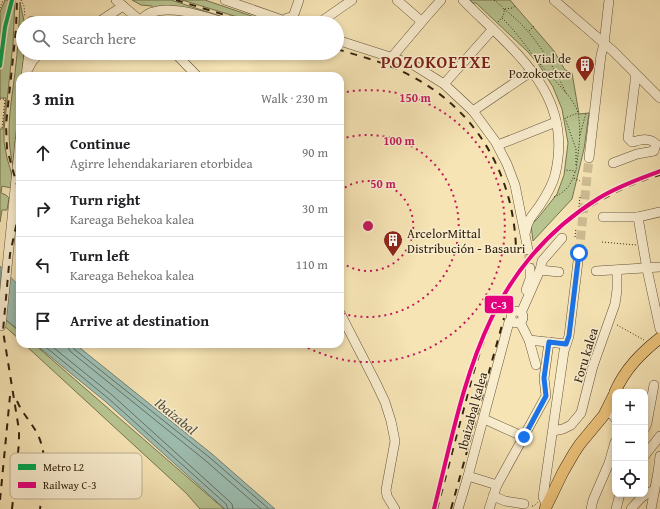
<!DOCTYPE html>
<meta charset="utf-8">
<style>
body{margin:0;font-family:"Gentium Book Plus",serif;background:#f6f6f6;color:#202124}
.controls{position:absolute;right:12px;bottom:12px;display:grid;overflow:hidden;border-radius:8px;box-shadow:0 2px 6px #0003}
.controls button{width:36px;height:36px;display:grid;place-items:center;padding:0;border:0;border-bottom:1px solid #e0e0e0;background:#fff;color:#202124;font:20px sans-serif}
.stop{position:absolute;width:12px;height:12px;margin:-9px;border:3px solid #1a73e8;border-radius:50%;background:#fff}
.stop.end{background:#1a73e8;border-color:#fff;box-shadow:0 1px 4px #0008}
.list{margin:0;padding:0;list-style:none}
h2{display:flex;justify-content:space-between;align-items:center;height:52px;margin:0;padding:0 16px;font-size:17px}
h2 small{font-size:13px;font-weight:400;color:#757577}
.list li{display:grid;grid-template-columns:26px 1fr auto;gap:12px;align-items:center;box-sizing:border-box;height:56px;padding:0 16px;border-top:1px solid #e0e0e0}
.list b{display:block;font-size:15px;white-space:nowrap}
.list p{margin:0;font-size:13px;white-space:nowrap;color:#757577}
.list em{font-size:13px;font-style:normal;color:#757577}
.icon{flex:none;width:22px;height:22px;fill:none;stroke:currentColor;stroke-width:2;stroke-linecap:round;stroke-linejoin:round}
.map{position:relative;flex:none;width:660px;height:509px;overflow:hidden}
.search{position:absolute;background:#fff;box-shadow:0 2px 6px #0003;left:16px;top:16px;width:328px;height:44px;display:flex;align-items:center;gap:10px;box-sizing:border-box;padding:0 14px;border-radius:22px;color:#757577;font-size:15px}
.panel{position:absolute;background:#fff;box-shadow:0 2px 6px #0003;left:16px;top:72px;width:328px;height:276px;border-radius:12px}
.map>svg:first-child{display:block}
.green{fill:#b8c591;stroke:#767450}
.water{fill:#9dbeb3;stroke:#738071}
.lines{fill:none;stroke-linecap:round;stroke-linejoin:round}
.shore{stroke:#687061;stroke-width:1}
.minor-tunnel{stroke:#cfbd94;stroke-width:9;stroke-dasharray:9 4.5;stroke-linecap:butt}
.minor-casing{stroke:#645338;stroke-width:10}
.major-casing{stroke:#34230f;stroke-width:12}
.path{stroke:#34230f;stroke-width:1;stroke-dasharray:1 2;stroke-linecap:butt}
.minor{stroke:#f9edcf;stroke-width:9}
.major{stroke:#ebc27a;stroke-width:11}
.rail{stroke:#34230f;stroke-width:2;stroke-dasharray:7 7;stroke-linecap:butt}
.rail-1-casing{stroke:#f9edcf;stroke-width:7}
.rail-1{stroke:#e5007d;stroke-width:4}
.metro-1-casing{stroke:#f9edcf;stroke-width:7}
.metro-1{stroke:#00a651;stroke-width:4}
.route{stroke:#1a73e8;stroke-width:5}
.ring{fill:none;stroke:#c2185b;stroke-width:2;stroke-dasharray:2 4}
.labels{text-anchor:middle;stroke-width:3;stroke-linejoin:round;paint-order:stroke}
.poi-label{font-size:13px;fill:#34230f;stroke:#f9edcf;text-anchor:end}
.street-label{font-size:13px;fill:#34230f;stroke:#f9edcf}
.water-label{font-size:14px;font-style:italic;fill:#545240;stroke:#f9edcf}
.district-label{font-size:17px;font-weight:bold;letter-spacing:1px;fill:#7a1f14;stroke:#f9edcf}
.key{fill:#f9edcf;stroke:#beb095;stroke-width:1}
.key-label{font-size:11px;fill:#34230f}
.centre{fill:#c2185b;stroke:#f9edcf;stroke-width:2}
.ring-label{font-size:12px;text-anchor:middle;font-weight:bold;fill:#c2185b;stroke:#f9edcf;stroke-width:3;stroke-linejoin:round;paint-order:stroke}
.line-badge{stroke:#f9edcf;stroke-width:1.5}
.badge-label{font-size:11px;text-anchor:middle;font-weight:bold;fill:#fff}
</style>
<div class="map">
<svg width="660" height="509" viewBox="0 0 660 509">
<rect width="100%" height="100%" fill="#f6e4b5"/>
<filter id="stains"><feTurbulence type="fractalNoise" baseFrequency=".005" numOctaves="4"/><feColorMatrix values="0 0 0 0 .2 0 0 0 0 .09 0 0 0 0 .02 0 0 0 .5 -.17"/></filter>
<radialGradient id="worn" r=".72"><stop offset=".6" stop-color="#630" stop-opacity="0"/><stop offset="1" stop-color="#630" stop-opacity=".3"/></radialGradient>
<g class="green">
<polygon points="5,0 15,0 13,44 4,130 4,142 7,158 12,175 11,188 2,186 1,193 6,195 9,198 7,210 2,210 0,222 0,129 3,129 6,98 0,98 0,12"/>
<polygon points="132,0 171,0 223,17 223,18 153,8 152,6 141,5"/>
<polygon points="182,0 205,0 272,23 257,23"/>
<polygon points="470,0 510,0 554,51 565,70 572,73 579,114 589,113 584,149 572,199 533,241 531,225 538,218 557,194 564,175 568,143 562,109 553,87 539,65 528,52 476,3 473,3"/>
<path d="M 20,2 L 24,21 L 27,22 L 27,23 L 23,23 L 24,53 L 22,76 L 20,76 L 20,93 L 13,165 C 5,134 11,104 15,73 C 18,49 19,26 20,2 Z"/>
<polygon points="0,315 20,332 20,340 0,322"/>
<polygon points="24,344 34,344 224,509 200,509 186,493"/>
</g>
<g class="water">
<polygon points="0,266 20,287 20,331 0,315"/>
<polygon points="35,344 75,344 212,454 275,509 225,509 106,402"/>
</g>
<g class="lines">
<g class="shore">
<polyline points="42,344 109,399 226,504 228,509"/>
<polyline points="49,344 112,395 229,501 232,504 233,509"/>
<polyline points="68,344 68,348 71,352 206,461 261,509"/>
<polyline points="73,344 74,349 209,457 269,509"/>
</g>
<g class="minor-tunnel">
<polyline points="528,250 530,268"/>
<polyline points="579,253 589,158"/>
</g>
<defs>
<g id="minor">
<polyline points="116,0 143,23"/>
<polyline points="225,0 285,21"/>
<polyline points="397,0 421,21"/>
<path d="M 463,0 C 513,51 575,93 555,175 C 552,186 546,196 540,205 C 534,214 527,220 526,231"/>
<polyline points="554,0 613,51 660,98"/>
<polyline points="293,17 299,0"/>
<path d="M 140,20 C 144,17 148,13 153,12 C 174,5 205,17 226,23"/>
<polyline points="32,23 32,21"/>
<polyline points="97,23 123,6"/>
<polyline points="285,23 287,18 291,17 295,19 296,23"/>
<polyline points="319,23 352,0"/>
<polyline points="337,40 412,64 444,84 473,111 495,141 507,164 515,185 528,250"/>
<polyline points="175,53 197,76"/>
<polyline points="392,57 425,18 441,0"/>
<polyline points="28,69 33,60 40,53"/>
<polyline points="26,76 29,53"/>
<polyline points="444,84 492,30"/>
<polyline points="473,111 532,71"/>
<polyline points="498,145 556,122"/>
<polyline points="589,158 601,55 604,44 609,0"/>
<path d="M 613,163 L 637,154 L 654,151 L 656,144 C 649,137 641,140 632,142 L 628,138 L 635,82 L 635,74"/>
<polyline points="603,217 638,217 660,212"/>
<polyline points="638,217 647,269 660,329"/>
<polyline points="540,270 542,261 562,238"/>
<polyline points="596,271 660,267"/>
<polyline points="526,290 530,279 530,268"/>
<circle cx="517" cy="317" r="6"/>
<polyline points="340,313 375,381 385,402 391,421 395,441 386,490 387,496 395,509"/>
<polyline points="521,313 540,270 559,272"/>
<polyline points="520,322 529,340 536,365"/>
<polyline points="1,326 20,140"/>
<polyline points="529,340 566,344"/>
<polyline points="607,411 613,415 615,418"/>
<polyline points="484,419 524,437"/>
<polyline points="645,428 647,423 654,385"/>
<polyline points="553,431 563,429 571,425 581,413 593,366 615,304 617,290 617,270"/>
<polyline points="645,455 660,436"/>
<polyline points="468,476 497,485"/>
<polyline points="493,496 505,501 524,504"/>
<polyline points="547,506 543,497 564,351 569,336 579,253"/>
<polyline points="458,509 468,476 509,322 511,320"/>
<polyline points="489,509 497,485 546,396 544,378 549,342"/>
<polyline points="591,509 593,500 609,463 615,442"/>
<polyline points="616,509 620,494"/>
<path d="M 631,509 C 638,501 644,493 655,490"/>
<polyline points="651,509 658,472 660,456"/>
</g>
<g id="major">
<path d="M 615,392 C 625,369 641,353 660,338"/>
<polyline points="545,509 563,472 574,453 580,444 604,415 615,393"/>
</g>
</defs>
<use href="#minor" class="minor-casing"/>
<use href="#major" class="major-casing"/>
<g class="path">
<polyline points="21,0 24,6 25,17"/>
<path d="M 494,0 C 505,8 508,12 498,22"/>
<polyline points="0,8 3,0"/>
<path d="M 504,9 C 533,31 551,61 566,93"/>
<polyline points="505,9 512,8 515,6"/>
<path d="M 502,18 C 517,32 528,50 541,65 C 551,78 574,97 578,113 C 582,132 578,153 576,171 L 565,170"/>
<polyline points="529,31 534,26"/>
<polyline points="541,65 548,59"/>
<polyline points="0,99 5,99 2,128 0,128"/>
<polyline points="580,135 586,113"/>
<polyline points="576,165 576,149 565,118 578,113"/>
<polyline points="574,178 580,181"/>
<path d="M 554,197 C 567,191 571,185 575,172"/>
<polyline points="579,207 580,196"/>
<polyline points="575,237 576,228"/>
<polyline points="602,242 636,245"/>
<polyline points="617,325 644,340"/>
<polyline points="532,506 534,506 538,502"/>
</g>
<use href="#minor" class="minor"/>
<use href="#major" class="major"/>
<g class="rail">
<polyline points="176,0 251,23"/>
<path d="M 337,49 C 362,57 388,63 411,76 C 477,110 514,176 516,249"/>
<path d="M 17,401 C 22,413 32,423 38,435 C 49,459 43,485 40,509"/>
<polyline points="0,500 10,396"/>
<polyline points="12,509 19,443 19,430 3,331 10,254 17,222 19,205 17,185 7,149 6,125 16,29 17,0"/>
<path d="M 437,509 C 446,477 454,444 463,412 C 470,385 477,357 488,331 C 519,256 582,197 660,175"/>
<polyline points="451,509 504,318"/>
</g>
<defs>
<path id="rail-1" d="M 434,509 C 465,386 481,271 599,198 C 618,186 639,179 660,171"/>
</defs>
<use href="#rail-1" class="rail-1-casing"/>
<use href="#rail-1" class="rail-1"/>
<defs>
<polyline id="metro-1" points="0,66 5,27 12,0"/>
</defs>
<use href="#metro-1" class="metro-1-casing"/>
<use href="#metro-1" class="metro-1"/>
</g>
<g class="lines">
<polyline class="route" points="524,437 546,396 544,378 549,342 566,344 569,336 579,253"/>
</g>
<g class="ring">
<path d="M340 191A45 45 0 1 1 340 261"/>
<path d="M341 139A91 91 0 1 1 341 313"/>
<path d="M341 93A136 136 0 1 1 301 344"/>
</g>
<defs>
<symbol id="building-pin" viewBox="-11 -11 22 30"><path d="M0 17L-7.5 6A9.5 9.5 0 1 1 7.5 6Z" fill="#8f2418" stroke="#f9edcf"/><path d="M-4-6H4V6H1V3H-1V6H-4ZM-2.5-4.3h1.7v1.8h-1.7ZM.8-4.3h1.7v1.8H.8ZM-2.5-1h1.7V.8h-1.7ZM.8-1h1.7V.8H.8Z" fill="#fff"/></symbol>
</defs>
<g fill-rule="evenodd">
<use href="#building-pin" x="574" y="54" width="22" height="30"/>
<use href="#building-pin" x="382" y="229" width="22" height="30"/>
</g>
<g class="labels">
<g class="poi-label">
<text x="571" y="63">Vial de<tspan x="571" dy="15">Pozokoetxe</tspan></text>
<text x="407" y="238" text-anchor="start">ArcelorMittal<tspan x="407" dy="15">Distribución - Basauri</tspan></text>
</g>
<g class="street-label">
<text transform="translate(585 355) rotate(-73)" y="5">Foru kalea</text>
<text transform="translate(472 411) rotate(-75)" y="5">Ibaizabal kalea</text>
</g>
<g class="water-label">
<text transform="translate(176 416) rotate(39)" y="5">Ibaizabal</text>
</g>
<g class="district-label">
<text x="436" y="68">POZOKOETXE</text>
</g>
</g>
<rect x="10" y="453" width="132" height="46" rx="6" class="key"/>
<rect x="18" y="464" width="18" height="6" fill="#00a651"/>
<rect x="18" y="482" width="18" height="6" fill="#e5007d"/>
<g class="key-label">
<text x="43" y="471">Metro L2</text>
<text x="43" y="489">Railway C-3</text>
</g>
<circle cx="368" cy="226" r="6" class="centre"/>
<g class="ring-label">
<text x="415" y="102">150 m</text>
<text x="399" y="145">100 m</text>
<text x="383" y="188">50 m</text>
</g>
<rect class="line-badge" x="484" y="295" width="30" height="19" rx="4" fill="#e5007d"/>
<g class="badge-label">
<text x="499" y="309">C-3</text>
</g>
<rect width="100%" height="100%" filter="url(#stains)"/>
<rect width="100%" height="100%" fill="url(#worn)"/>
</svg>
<div class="controls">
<button>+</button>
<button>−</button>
<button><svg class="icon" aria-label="locate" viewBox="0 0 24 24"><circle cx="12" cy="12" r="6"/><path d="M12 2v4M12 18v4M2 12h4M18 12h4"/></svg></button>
</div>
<div class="stop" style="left:579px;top:253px"></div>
<div class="stop end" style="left:524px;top:437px"></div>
<div class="search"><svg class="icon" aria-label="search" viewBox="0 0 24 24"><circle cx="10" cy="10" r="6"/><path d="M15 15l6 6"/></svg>Search here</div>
<section class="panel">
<h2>3 min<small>Walk · 230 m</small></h2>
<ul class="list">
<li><svg class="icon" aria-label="ahead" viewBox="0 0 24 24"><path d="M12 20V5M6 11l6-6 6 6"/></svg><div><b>Continue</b><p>Agirre lehendakariaren etorbidea</p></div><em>90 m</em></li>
<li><svg class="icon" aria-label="right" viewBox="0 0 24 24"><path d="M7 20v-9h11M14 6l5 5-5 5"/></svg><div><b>Turn right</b><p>Kareaga Behekoa kalea</p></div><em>30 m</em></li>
<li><svg class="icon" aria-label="left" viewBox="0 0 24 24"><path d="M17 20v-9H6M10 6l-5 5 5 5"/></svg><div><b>Turn left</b><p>Kareaga Behekoa kalea</p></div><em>110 m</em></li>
<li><svg class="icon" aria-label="arrive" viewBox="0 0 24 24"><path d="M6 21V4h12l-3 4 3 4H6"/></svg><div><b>Arrive at destination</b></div></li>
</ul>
</section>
</div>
